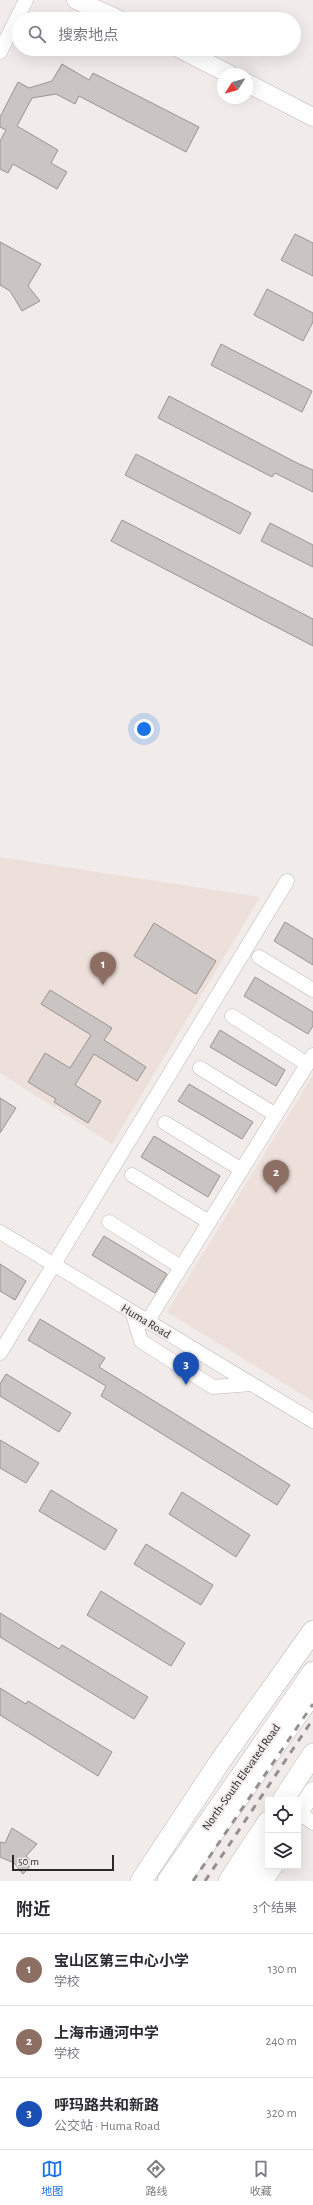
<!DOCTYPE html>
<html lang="zh">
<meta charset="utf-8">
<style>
body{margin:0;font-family:"Alegreya Sans","Noto Sans SC",sans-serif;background:#f2f2f3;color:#2b2b33}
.controls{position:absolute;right:12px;bottom:12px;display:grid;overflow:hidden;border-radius:0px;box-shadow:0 4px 16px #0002}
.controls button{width:36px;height:36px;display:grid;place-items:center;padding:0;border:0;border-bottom:1px solid #e1e1e2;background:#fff;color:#2b2b33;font:20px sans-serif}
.compass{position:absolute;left:217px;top:68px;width:36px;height:36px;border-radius:50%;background:#fff;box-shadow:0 4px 16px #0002;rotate:234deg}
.scale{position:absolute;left:12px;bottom:10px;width:102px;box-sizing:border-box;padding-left:4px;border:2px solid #2c2a29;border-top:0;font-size:11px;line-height:14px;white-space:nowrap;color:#2c2a29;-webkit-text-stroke:3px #f1ebea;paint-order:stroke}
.you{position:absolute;left:144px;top:729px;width:14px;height:14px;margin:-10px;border:3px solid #fff;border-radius:50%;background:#1a73e8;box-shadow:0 0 0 6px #1a73e833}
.badge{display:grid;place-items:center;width:26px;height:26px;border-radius:50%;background:#1a73e8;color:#fff;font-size:13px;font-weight:700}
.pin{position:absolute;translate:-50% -33px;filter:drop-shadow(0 1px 2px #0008)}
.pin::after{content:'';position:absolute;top:21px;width:14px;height:12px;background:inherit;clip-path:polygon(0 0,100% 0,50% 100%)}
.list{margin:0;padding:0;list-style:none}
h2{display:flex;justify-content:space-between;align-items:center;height:52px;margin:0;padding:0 16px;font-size:17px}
h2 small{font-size:13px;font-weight:400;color:#7c7c81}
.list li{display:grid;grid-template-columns:26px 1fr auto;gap:12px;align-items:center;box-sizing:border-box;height:72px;padding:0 16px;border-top:1px solid #e1e1e2}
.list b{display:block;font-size:15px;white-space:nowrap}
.list p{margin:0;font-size:13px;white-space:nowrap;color:#7c7c81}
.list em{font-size:13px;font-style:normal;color:#7c7c81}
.icon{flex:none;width:22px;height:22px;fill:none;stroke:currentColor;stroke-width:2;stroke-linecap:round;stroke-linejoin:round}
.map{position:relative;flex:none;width:313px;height:1881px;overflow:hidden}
.search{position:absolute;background:#fff;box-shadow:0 4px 16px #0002;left:12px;right:12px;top:12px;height:44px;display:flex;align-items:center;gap:10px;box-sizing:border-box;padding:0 14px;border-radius:22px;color:#7c7c81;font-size:15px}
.sheet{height:268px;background:#fff}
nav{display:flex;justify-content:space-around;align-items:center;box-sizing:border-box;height:56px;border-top:1px solid #e1e1e2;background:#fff;font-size:11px;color:#7c7c81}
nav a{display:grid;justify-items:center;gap:2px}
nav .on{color:#1a73e8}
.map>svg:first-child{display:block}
.built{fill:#eddfda}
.building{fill:#cac4c3;stroke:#999493}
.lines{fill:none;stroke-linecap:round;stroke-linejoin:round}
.minor-casing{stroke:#bfb9b8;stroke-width:15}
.major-casing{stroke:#bfb9b8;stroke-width:19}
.highway-casing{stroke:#bfb9b8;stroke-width:22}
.minor{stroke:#fff;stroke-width:14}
.major{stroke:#fff;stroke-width:18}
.highway{stroke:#fff;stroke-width:21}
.rail{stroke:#959190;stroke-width:3;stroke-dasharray:7 7;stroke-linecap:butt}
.labels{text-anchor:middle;stroke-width:4;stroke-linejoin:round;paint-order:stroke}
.street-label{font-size:12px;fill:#2c2a29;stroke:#f1ebea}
</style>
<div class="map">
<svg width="313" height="1881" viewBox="0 0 313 1881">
<rect width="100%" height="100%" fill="#f1ebea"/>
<g class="built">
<polygon points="0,857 260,897 112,1144 0,1073"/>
<polygon points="313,1075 313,1401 167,1312"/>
</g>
<g class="building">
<polygon points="62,64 89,80 93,73 199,127 186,152 79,96 75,104 56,94 32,98 17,126 58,150 51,163 67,172 57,189 13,164 8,173 0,169 0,141 6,130 0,127 0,117 18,82 29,88 52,81"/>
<polygon points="295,234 313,243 313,276 281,260"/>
<polygon points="0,242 41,264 28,286 40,301 22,311 10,291 0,285"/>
<polygon points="267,289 313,313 313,322 303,341 254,315"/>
<polygon points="221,344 312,391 302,412 211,365"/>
<polygon points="169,396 297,463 313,470 313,492 275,473 272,477 158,418"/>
<polygon points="136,454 251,513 240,534 125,475"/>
<polygon points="122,520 313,619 313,646 111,541"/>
<polygon points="270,523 313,545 313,567 261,541"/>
<polygon points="285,922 313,939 313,965 274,941"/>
<polygon points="154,923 216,961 196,994 134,956"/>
<polygon points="255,977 313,1012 313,1026 308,1034 244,996"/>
<polygon points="50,990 112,1028 104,1040 146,1067 137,1081 94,1054 75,1085 101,1101 88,1123 54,1102 56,1099 28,1082 45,1053 70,1068 91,1035 41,1004"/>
<polygon points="220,1030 285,1070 276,1086 210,1047"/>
<polygon points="189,1084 253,1122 242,1139 178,1101"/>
<polygon points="0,1098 16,1108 0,1133"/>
<polygon points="154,1136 220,1176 208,1197 141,1157"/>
<polygon points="104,1236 167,1274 155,1293 92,1255"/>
<polygon points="0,1264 26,1281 15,1300 0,1291"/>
<polygon points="40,1319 105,1358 99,1367 290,1485 277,1505 101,1396 106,1386 28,1340"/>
<polygon points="6,1374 71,1413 59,1432 0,1396 0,1384"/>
<polygon points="0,1440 39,1463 26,1483 0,1468"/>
<polygon points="51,1490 117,1530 105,1550 39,1511"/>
<polygon points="182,1492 250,1535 236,1557 169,1514"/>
<polygon points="146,1544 213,1585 201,1605 134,1564"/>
<polygon points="101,1591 185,1643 171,1666 87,1615"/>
<polygon points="0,1613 59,1649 62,1645 148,1697 134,1719 0,1637"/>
<polygon points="0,1688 26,1704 28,1701 112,1752 98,1776 0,1715"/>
<polygon points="12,1828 37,1844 26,1856 33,1863 23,1874 14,1863 0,1857 0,1842 5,1843"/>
</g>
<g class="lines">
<defs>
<g id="minor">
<polyline points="0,52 26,0"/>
<polyline points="259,957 313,990"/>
<polyline points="232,1016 307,1064"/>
<polyline points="200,1068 276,1115"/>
<polyline points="165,1123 242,1170"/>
<polyline points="132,1175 209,1222"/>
<polyline points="109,1222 181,1267"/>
<polyline points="0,1232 313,1421"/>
<polyline points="133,1314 141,1341 213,1387 251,1384"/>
<polyline points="147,1322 313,1055"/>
<polyline points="0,1353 287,881"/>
<polyline points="299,1812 313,1823"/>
</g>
<g id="major">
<polyline points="76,0 118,19"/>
<polyline points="180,49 229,74"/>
<polyline points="247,83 313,117"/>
<polyline points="298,1814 313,1791"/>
<polyline points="181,1881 313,1695"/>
<polyline points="247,1881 268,1853"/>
</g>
<g id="highway">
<polyline points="283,1800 313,1754"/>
<polyline points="298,1815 299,1812"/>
<polyline points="141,1881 221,1760 313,1631"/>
<polyline points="168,1881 313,1672"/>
<polyline points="229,1881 268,1822"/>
<polyline points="262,1881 272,1866"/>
</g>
</defs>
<use href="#minor" class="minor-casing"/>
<use href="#major" class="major-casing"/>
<use href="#highway" class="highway-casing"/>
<use href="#minor" class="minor"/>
<use href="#major" class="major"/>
<use href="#highway" class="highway"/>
<g class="rail">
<polyline points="193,1881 313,1704"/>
<polyline points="205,1881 313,1719"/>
</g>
</g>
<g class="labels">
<g class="street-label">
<text transform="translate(146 1321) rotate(31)" y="4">Huma Road</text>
<text transform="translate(241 1777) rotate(-55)" y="4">North-South Elevated Road</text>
</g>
</g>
</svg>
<div class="controls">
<button><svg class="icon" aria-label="locate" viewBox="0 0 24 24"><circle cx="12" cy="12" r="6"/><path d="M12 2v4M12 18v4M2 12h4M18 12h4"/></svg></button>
<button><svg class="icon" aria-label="layers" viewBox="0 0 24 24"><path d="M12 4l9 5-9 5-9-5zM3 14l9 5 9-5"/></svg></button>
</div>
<svg class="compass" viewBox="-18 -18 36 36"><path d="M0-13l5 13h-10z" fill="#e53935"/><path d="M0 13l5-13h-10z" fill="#7c7c81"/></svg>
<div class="scale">50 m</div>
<div class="you"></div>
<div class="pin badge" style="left:103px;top:985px;background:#8d6e63">1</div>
<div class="pin badge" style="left:276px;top:1193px;background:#8d6e63">2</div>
<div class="pin badge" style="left:186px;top:1385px;background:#1a4fb4">3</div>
<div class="search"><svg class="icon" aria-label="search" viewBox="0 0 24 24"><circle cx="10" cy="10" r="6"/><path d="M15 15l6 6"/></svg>搜索地点</div>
</div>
<section class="sheet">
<h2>附近<small>3个结果</small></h2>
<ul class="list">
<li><span class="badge" style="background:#8d6e63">1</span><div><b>宝山区第三中心小学</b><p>学校</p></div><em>130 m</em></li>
<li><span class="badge" style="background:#8d6e63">2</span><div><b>上海市通河中学</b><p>学校</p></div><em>240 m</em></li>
<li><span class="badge" style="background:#1a4fb4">3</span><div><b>呼玛路共和新路</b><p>公交站 · Huma Road</p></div><em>320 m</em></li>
</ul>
</section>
<nav>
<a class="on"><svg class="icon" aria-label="map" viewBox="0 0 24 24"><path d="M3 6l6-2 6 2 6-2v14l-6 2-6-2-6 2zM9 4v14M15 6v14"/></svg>地图</a>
<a><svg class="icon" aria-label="directions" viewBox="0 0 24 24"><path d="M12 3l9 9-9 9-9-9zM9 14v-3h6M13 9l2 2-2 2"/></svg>路线</a>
<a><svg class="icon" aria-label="saved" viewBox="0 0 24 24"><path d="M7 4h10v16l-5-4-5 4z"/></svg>收藏</a>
</nav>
